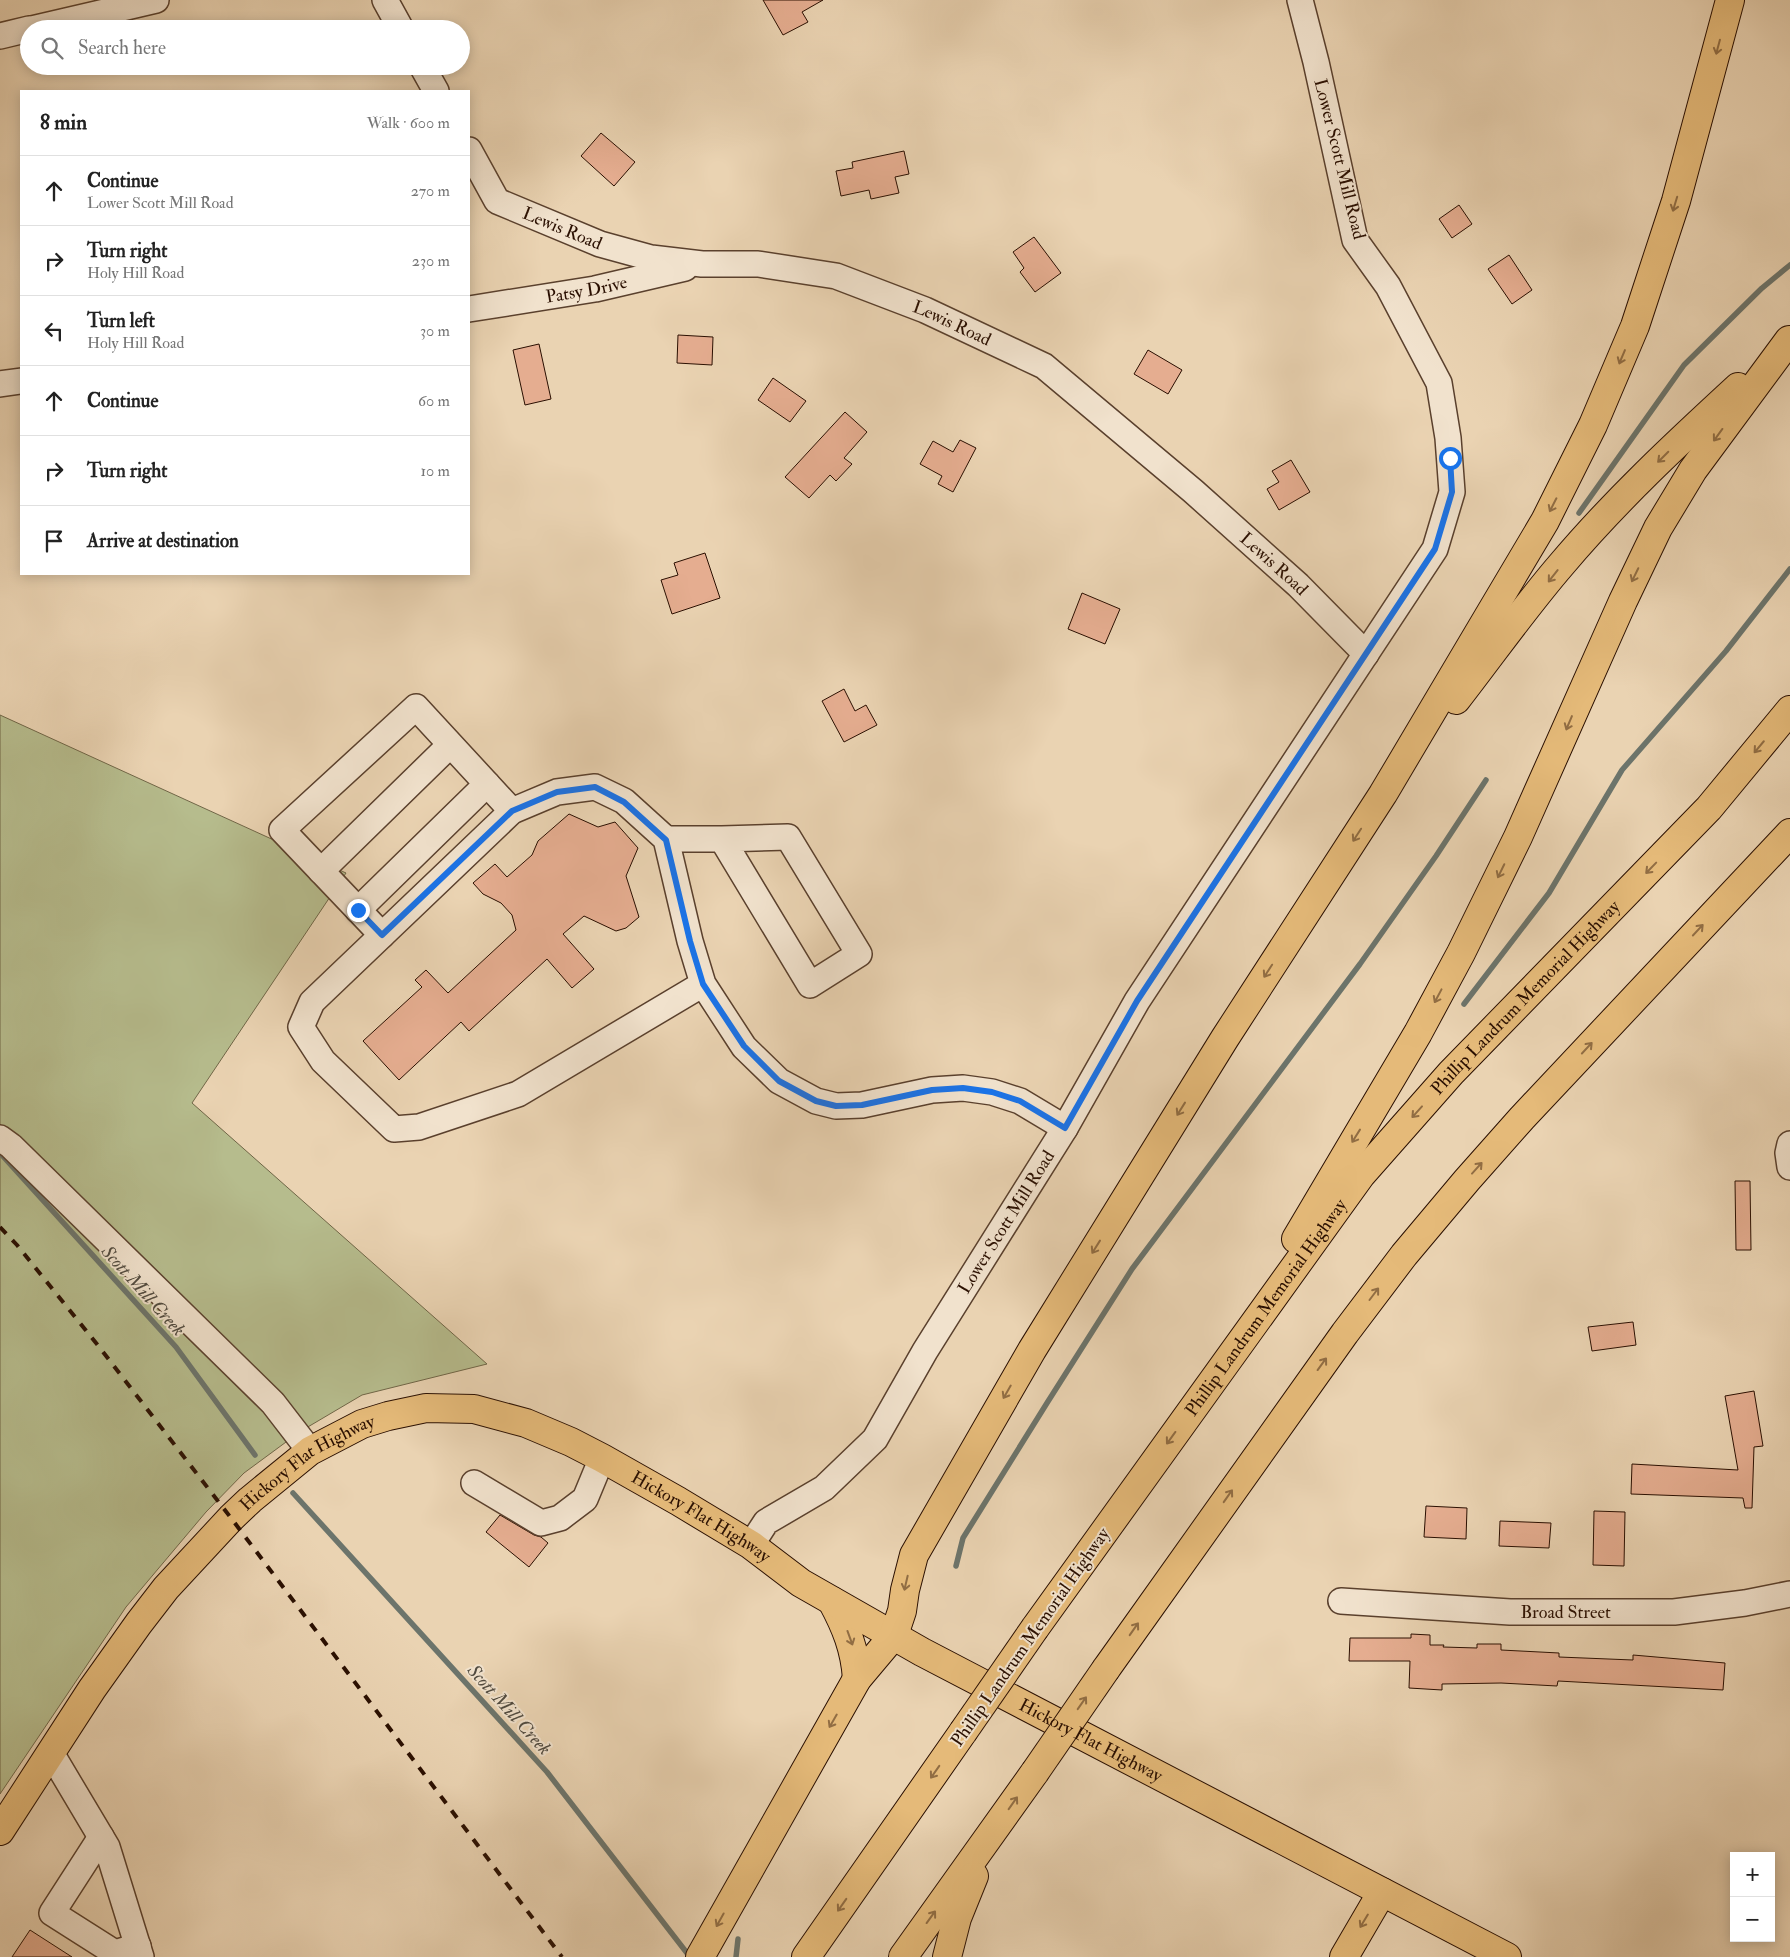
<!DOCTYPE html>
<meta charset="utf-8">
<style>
body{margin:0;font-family:"IM FELL Double Pica",serif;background:#f2f2f2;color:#222}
.controls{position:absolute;right:15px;bottom:15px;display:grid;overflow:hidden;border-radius:0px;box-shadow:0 2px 12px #0003}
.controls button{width:45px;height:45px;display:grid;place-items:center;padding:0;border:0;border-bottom:1px solid #e0e0e0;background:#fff;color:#222;font:25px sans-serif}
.stop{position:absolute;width:15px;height:15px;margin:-11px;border:4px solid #1a73e8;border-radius:50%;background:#fff}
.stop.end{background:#1a73e8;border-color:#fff;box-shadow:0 1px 5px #0008}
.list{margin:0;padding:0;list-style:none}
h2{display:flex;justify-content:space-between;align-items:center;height:65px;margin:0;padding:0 20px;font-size:21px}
h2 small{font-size:16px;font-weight:400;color:#767676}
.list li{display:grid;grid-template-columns:32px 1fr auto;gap:15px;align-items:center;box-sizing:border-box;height:70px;padding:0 20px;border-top:1px solid #e0e0e0}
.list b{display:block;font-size:19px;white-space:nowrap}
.list p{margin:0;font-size:16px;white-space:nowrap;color:#767676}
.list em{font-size:16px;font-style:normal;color:#767676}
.icon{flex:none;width:28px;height:28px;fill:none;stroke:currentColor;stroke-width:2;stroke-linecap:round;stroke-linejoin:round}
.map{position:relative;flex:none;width:1790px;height:1957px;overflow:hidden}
.search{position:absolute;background:#fff;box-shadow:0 2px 12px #0003;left:20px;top:20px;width:450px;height:55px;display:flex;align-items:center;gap:12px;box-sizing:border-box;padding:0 18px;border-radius:28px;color:#767676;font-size:19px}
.panel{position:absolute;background:#fff;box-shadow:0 2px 12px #0003;left:20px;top:90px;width:450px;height:485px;border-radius:0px}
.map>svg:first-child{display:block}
.green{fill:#b6bc8d;stroke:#706647}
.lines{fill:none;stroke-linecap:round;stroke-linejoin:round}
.stream{stroke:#6c746b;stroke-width:5.5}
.building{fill:#e5ad90;stroke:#2a0f01}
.minor-casing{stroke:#5a402d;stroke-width:28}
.major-casing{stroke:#2a0f01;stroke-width:30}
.highway-casing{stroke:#2a0f01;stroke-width:30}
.minor{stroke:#f1e2cd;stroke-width:25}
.major{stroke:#e5ba79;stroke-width:28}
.highway{stroke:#e5ba79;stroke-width:28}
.rail{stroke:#2a0f01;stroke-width:4;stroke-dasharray:9 9;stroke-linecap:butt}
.highway-bridge-casing{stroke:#2a0f01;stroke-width:30;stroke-linecap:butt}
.highway-bridge{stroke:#e5ba79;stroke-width:28}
.oneway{stroke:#916d43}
.route{stroke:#1a73e8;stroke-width:6}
.labels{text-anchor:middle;stroke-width:4;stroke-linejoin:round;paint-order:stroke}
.street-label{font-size:18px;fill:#2a0f01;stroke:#f1e2cd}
.water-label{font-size:19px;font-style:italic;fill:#504a3f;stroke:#f1e2cd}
</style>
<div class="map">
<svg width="1790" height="1957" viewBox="0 0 1790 1957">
<rect width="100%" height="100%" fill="#ead3b2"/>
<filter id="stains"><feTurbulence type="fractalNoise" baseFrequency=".004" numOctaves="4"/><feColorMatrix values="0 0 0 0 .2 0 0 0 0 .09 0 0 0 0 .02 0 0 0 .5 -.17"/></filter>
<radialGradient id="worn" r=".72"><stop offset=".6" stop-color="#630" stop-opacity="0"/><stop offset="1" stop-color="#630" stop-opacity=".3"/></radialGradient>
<polygon class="green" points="0,715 346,873 192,1103 487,1364 362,1395 301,1431 244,1473 206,1512 126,1607 0,1794"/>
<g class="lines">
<g class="stream">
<polyline points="1579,513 1684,365 1762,288 1790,265"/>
<polyline points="1464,1004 1549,893 1622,770 1726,651 1790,569"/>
<polyline points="0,1153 176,1347 255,1455"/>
<polyline points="293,1493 547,1772 690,1957"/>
<polyline points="956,1566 963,1538 1047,1403 1132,1269 1360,964 1436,856 1486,780"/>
<polyline points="736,1957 738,1939"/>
</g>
</g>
<g class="building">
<polygon points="763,0 823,0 802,12 808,22 783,35"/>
<polygon points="601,133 635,162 614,186 581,156"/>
<polygon points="904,151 909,174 895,177 899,193 871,199 869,190 841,196 836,171 853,168 852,162"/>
<polygon points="1459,205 1472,224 1452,238 1439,219"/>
<polygon points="1034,237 1061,273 1035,292 1020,272 1024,268 1013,252"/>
<polygon points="1509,255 1532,290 1512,304 1488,269"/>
<polygon points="678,335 713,337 712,365 677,363"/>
<polygon points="539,344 551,399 525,405 513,350"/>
<polygon points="1148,350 1182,370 1168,394 1134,374"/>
<polygon points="773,378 806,401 790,422 758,400"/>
<polygon points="845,412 867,432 844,458 852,464 836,481 830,475 809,498 785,477"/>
<polygon points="960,440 976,448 953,492 938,484 942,476 920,464 933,441 953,452"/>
<polygon points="1291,460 1310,492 1279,510 1267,489 1279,482 1272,471"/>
<polygon points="705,553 720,598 672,614 661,580 678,575 674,563"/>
<polygon points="1082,593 1120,609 1105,644 1068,629"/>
<polygon points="844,689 855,711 866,705 877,725 844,742 822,701"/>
<polygon points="569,814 598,827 615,822 638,848 626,876 639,917 626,928 616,931 584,916 563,934 594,969 572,988 547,959 469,1031 461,1022 399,1080 363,1041 422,987 415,980 426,970 448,993 516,930 512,915 501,903 483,894 473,883 495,864 507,877 532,855 538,841"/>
<polygon points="1735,1181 1750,1181 1751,1250 1736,1250"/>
<polygon points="1633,1322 1636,1345 1592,1351 1588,1327"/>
<polygon points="1754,1391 1763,1446 1754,1447 1752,1508 1745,1508 1743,1498 1631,1494 1632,1464 1738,1470 1725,1396"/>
<polygon points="1426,1506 1467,1508 1466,1539 1424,1537"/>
<polygon points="1594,1511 1625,1512 1624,1566 1593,1565"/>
<polygon points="500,1515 534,1535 541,1537 548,1543 529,1567 486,1532"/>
<polygon points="1500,1521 1551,1523 1549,1548 1499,1546"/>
<polygon points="1411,1634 1430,1635 1430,1645 1444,1645 1443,1647 1477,1648 1477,1644 1501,1644 1501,1650 1559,1653 1559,1657 1633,1660 1633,1655 1725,1663 1723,1690 1558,1681 1557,1686 1501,1683 1442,1684 1442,1690 1409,1688 1410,1661 1349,1661 1350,1638 1411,1638"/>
<polygon points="30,1930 72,1957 12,1957"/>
</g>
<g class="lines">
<defs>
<g id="minor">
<polyline points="385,0 401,29"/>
<polyline points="32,29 156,0"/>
<polyline points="0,36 29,29"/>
<polyline points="422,66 436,91"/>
<path id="s1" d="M 469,150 L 497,201 L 600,244 L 651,258 L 702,264 L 758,264 L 836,276 L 925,310 L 1044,366 L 1193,491 L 1298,585 L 1366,654"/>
<path id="s2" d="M 469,309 L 595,289 L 685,268"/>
<polyline points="0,384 21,381"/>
<polyline points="666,839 722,839 810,985 859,954 788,837 722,839"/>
<polyline points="321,871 450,745"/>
<polyline points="358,910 487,784"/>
<polyline points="382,935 282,830 416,707 512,811"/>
<polyline points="703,984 518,1094 419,1127 394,1129 323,1061 301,1027 312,1002 512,811 557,792 595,787 624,801 666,839 690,941 703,984 744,1047 779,1081 816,1101 836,1106 862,1105 932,1090 963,1088 992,1092 1020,1101 1065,1128"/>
<polyline points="0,1138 11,1146 273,1403 310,1451"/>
<polyline points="1790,1144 1788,1153 1790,1167"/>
<polyline points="474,1483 541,1523 560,1518 585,1499 602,1458"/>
<path id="s3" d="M 751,1545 L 766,1522 L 824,1488 L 875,1439 L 925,1351 L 1065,1128 L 1137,1001 L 1435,549 L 1452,492 L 1448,438 L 1439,383 L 1388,286 L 1355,240 L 1316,62 L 1300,0"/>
<path id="s4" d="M 1341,1601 L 1510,1612 L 1674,1612 L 1745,1603 L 1790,1594"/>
<polyline points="51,1753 107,1847 141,1957"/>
<polyline points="101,1837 52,1913 115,1953 138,1946"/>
</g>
<g id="major">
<path d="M 832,1601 C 846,1627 855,1649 857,1679"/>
<path id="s5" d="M 0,1831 L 92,1689 L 139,1623 L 166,1588 L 231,1518 L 250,1500 L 310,1451 L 362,1424 L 388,1416 L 426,1408 L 474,1409 L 526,1423 L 571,1442 L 602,1458 L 678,1501 L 751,1545 L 801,1583 L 922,1652 L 1507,1957"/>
</g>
<g id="highway">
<path d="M 1456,700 C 1491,655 1524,608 1561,565 C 1615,501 1676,444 1738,387"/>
<polyline points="1296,1239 1418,1033 1461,953 1518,837 1623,601 1658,528 1693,470 1789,340"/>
<path id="s6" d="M 1035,1628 L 1361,1175 L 1451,1073 L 1709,808 L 1790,710"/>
<polyline points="1106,1669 1345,1333 1404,1255 1467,1180 1522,1118 1790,833"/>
<polyline points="700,1957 857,1679 894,1635 902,1611 905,1590 914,1555 1032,1350 1225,1038 1383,794 1545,521 1593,425 1635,326 1676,201 1730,0"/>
<polyline points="806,1957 963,1732"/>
<polyline points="903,1957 1035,1772"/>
<polyline points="947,1957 957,1918 974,1876"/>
<polyline points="1344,1957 1382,1892"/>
</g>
</defs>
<use href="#minor" class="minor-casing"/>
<use href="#major" class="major-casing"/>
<use href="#highway" class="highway-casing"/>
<use href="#minor" class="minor"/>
<use href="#major" class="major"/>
<use href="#highway" class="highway"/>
<polyline class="rail" points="0,1227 17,1245 100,1348 231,1518 562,1957"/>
<defs>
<g id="highway-bridge">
<polyline points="963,1732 1035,1628"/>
<polyline points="1035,1772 1106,1669"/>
</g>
</defs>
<use href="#highway-bridge" class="highway-bridge-casing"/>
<use href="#highway-bridge" class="highway-bridge"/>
</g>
<defs><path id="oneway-shaft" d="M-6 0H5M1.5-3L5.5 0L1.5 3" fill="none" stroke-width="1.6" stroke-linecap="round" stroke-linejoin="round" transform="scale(1.25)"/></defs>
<g class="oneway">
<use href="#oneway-shaft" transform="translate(1718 47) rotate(105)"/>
<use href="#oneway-shaft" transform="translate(1675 204) rotate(107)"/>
<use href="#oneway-shaft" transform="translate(1622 357) rotate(113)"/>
<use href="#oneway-shaft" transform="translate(1718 435) rotate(126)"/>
<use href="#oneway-shaft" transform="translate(1663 457) rotate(135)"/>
<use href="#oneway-shaft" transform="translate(1553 505) rotate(117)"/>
<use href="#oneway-shaft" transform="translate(1635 575) rotate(116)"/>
<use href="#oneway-shaft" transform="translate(1553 576) rotate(128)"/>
<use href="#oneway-shaft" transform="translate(1569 723) rotate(113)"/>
<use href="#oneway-shaft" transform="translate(1759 747) rotate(130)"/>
<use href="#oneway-shaft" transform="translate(1357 835) rotate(123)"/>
<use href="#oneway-shaft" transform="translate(1651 868) rotate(134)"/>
<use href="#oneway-shaft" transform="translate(1501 871) rotate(116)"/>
<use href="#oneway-shaft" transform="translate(1698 930) rotate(-47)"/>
<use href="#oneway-shaft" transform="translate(1268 971) rotate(123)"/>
<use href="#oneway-shaft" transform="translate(1438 996) rotate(118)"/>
<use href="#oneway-shaft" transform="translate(1587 1048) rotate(-47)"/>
<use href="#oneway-shaft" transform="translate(1181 1109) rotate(122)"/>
<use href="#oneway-shaft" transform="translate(1417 1112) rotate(132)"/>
<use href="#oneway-shaft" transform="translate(1356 1136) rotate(122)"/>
<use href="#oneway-shaft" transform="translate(1477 1168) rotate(-48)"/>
<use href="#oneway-shaft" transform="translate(1096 1247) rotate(122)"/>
<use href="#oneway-shaft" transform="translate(1374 1294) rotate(-53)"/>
<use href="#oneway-shaft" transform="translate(1322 1364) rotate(-54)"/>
<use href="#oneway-shaft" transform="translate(1007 1392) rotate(120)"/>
<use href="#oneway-shaft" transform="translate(1171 1438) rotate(126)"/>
<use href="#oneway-shaft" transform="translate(1228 1496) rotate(-55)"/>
<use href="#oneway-shaft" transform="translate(906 1583) rotate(103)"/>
<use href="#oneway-shaft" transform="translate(1134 1629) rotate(-55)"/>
<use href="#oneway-shaft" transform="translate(850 1638) rotate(70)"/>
<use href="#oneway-shaft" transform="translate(1082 1703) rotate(-55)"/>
<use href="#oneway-shaft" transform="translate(833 1721) rotate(120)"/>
<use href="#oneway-shaft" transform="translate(935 1772) rotate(125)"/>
<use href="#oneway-shaft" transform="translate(1013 1803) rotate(-55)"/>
<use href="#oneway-shaft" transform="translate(842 1905) rotate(125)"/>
<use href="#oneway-shaft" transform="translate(931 1917) rotate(-54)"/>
<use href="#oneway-shaft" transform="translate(720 1920) rotate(119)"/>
<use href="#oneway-shaft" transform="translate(1364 1921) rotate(121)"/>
</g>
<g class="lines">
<polyline class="route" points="358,910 382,935 512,811 557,792 595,787 624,802 666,840 690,941 703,984 744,1046 779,1081 816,1101 836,1106 862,1105 932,1090 963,1088 992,1092 1020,1101 1065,1128 1137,1001 1435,549 1452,492 1450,458"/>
</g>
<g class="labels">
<g class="street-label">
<text transform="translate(1340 159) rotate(76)" y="6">Lower Scott Mill Road</text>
<text dy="6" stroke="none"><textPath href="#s1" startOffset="129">Lewis Road</textPath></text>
<text dy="6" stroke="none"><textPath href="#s2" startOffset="119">Patsy Drive</textPath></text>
<text dy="6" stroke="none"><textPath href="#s1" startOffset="534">Lewis Road</textPath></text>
<text dy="6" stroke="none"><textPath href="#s1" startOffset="939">Lewis Road</textPath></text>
<text dy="6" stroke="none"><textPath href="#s6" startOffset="800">Phillip Landrum Memorial Highway</textPath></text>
<text dy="6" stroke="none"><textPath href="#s3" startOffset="419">Lower Scott Mill Road</textPath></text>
<text dy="6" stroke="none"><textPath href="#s6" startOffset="395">Phillip Landrum Memorial Highway</textPath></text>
<text dy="6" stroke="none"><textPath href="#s5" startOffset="485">Hickory Flat Highway</textPath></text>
<text dy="6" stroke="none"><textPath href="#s5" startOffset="919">Hickory Flat Highway</textPath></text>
<text dy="6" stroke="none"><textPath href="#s4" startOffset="225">Broad Street</textPath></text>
<text transform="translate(1030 1637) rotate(-55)" y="6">Phillip Landrum Memorial Highway</text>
<text dy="6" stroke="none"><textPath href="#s5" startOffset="1369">Hickory Flat Highway</textPath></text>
</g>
<g class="water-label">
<text transform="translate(144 1290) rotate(48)" y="7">Scott Mill Creek</text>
<text transform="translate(510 1709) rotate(48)" y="7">Scott Mill Creek</text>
</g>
</g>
<rect width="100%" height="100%" filter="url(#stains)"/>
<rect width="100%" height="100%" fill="url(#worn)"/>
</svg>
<div class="controls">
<button>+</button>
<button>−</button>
</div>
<div class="stop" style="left:1450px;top:458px"></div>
<div class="stop end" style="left:358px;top:910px"></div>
<div class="search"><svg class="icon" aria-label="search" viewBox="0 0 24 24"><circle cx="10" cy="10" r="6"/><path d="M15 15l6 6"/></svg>Search here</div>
<section class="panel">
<h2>8 min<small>Walk · 600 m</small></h2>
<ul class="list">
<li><svg class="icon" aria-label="ahead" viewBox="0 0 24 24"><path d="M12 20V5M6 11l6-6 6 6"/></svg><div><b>Continue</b><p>Lower Scott Mill Road</p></div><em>270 m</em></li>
<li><svg class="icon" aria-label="right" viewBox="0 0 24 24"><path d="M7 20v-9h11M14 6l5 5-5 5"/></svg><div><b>Turn right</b><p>Holy Hill Road</p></div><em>230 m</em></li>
<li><svg class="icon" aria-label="left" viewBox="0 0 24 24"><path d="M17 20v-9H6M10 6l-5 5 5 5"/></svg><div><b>Turn left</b><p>Holy Hill Road</p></div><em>30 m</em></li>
<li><svg class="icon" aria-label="ahead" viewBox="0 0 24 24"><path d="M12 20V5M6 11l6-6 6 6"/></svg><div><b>Continue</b></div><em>60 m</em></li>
<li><svg class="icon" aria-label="right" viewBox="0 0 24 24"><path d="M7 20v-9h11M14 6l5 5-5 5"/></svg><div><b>Turn right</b></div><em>10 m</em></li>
<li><svg class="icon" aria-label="arrive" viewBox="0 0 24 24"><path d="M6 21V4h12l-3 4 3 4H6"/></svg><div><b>Arrive at destination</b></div></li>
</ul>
</section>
</div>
